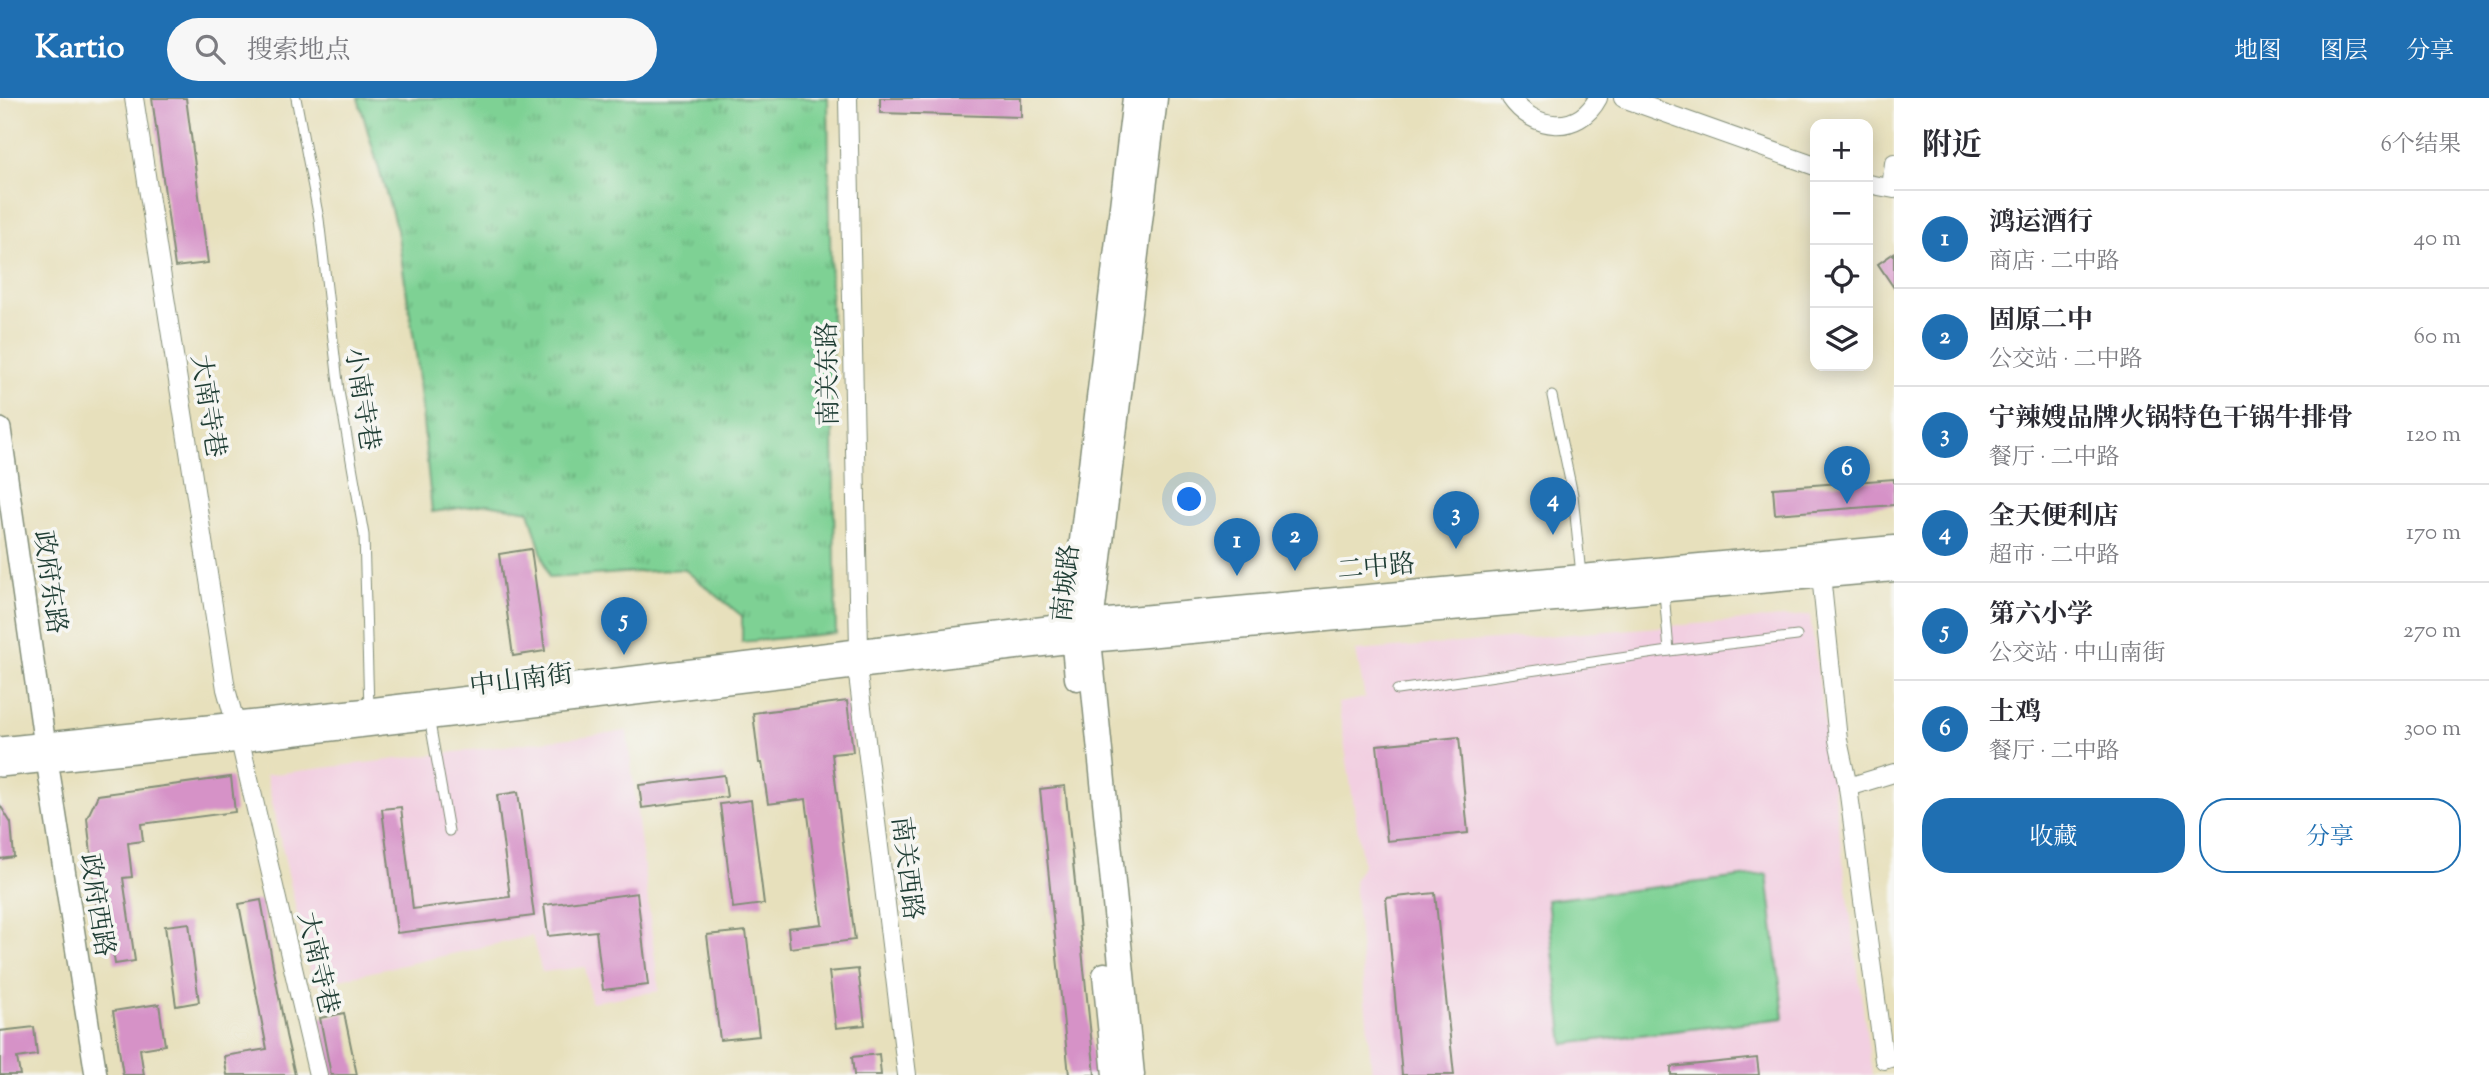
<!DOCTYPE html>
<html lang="zh">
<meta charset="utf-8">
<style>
body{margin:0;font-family:"Sorts Mill Goudy","Noto Serif SC",serif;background:#f7f7f7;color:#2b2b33}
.controls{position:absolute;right:21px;top:21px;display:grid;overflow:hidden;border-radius:14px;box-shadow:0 4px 18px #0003}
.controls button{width:63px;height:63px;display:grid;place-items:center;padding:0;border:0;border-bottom:2px solid #e1e1e2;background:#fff;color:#2b2b33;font:35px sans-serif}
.you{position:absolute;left:1190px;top:402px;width:24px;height:24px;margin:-18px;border:5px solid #fff;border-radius:50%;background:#1a73e8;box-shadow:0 0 0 10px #1a73e833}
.badge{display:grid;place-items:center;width:46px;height:46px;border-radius:50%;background:#1f6fb2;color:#fff;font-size:23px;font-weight:700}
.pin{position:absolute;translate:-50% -58px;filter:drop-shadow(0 2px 4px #0008)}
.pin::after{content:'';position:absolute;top:37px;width:24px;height:21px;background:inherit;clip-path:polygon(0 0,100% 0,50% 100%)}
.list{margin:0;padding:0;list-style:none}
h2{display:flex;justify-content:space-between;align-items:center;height:91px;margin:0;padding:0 28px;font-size:30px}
h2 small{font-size:23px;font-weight:400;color:#7c7c81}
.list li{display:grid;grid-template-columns:46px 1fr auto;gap:21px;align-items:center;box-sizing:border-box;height:98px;padding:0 28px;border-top:2px solid #e1e1e2}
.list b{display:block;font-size:26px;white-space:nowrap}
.list p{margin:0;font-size:23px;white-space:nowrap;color:#7c7c81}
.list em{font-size:23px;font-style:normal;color:#7c7c81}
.actions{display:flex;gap:14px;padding:21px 28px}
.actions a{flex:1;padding:16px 0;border:2px solid #1f6fb2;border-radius:28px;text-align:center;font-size:24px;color:#1f6fb2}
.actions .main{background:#1f6fb2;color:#fff}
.icon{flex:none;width:38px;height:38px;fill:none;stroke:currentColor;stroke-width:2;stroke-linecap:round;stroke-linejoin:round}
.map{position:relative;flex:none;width:1894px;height:977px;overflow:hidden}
header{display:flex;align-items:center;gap:42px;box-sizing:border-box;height:98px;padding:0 35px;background:#1f6fb2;color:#fff}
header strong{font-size:33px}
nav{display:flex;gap:38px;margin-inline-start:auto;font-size:24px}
.search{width:490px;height:63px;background:#f7f7f7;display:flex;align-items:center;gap:18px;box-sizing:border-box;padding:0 24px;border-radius:38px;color:#7c7c81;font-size:26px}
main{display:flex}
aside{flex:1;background:#fff}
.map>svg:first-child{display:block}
.built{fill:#f2cfe1}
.park{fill:url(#park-tufts);stroke:#4e8764;stroke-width:2}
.pitch{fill:#7ed194;stroke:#4e8764;stroke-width:2}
.building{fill:#d692c7}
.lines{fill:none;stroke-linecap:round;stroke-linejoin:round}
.service-casing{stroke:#838e78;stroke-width:11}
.minor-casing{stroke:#838e78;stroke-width:20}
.tertiary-casing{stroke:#838e78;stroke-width:24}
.secondary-casing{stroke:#838e78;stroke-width:27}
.service{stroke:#fff;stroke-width:9}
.minor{stroke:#fff;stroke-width:18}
.tertiary{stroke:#fff;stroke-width:21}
.secondary{stroke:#fff;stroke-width:24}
.labels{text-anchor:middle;stroke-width:7;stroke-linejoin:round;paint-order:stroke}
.street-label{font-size:26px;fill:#1f3d34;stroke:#f6f6f2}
</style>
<header>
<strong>Kartio</strong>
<div class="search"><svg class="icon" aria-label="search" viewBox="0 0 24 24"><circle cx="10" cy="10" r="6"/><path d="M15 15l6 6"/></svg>搜索地点</div>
<nav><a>地图</a><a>图层</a><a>分享</a></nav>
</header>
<main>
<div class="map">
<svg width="1894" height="977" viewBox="0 0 1894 977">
<defs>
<pattern id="park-tufts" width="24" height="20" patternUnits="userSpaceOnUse" patternTransform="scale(1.75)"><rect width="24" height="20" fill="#7ed194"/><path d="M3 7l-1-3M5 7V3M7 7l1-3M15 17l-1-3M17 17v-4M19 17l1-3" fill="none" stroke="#67ab7a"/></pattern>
</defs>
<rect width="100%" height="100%" fill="#f6f6f2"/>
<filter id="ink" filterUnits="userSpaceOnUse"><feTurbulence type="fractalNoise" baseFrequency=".0143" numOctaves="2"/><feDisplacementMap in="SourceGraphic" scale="14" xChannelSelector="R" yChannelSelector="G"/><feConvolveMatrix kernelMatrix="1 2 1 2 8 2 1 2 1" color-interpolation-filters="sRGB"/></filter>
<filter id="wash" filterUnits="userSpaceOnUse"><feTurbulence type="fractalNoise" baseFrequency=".00686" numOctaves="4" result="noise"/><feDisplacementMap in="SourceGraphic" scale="28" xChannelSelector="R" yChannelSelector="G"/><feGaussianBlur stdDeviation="1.57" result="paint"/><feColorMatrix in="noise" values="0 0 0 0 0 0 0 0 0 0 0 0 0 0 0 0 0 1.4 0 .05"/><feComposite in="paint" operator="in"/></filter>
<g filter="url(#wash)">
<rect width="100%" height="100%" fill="#e7e0bc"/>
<g class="built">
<polygon points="1810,517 1872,977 1372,977 1354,783 1363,767 1338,605 1365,600 1356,553"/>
<polygon points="627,633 659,893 591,904 585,869 542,874 532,838 313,887 266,677"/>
</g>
<polygon class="park" points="358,0 828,0 836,535 742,544 742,518 684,471 549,480 529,413 487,406 432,414 417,262 397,132"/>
<polygon class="pitch" points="1767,776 1784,920 1564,946 1547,802"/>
<g id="blocks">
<g class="building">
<polygon points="152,0 186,0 208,165 175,169"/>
<polygon points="880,0 1021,0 1021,19 880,15"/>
<polygon points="1894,155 1894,190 1878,166"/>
<polygon points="1894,381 1894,407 1775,416 1773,390"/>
<polygon points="531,451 545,553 513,558 499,456"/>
<polygon points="847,603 853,654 832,656 855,842 790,850 788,830 822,826 806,701 768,706 762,665 759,665 753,615"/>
<polygon points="1459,639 1468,735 1387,743 1377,647"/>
<polygon points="724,677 727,699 642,710 639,687"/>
<polygon points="231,679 235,714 141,726 143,743 128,745 132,779 123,780 135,863 115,866 109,826 99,828 87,720 98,697"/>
<polygon points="1065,688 1095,977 1069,977 1040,691"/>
<polygon points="518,694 534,818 397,835 382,711 401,709 413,811 510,799 497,697"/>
<polygon points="751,702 764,806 733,810 720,706"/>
<polygon points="0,707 11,725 14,759 0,761"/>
<polygon points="637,795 648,887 603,892 596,833 548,838 544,807"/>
<polygon points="1435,795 1454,977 1402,977 1386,800"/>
<polygon points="261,802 286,937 295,977 227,977 224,958 267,951 239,806"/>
<polygon points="189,825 199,904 176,908 165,828"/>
<polygon points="746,833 759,938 720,942 707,837"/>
<polygon points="858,871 865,927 836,930 829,874"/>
<polygon points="159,906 165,947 140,951 144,977 123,977 113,913"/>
<polygon points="344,915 357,977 331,977 320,920"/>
<polygon points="34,929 37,957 17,960 20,977 0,977 0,933"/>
<polygon points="879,956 881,977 854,977 852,959"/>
<polygon points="1757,960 1759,977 1671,977 1671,969"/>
</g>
</g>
</g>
<g filter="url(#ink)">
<use href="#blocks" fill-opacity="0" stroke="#838e78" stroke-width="2"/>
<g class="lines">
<defs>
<g id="service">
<polyline points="296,0 319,121 339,293 364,437 369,611"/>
<polyline points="1552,298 1573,397 1581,477"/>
<polyline points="1664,494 1669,553"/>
<polyline points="1397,592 1669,553 1797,538"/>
<polyline points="429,619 449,733"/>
</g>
<g id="minor">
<polyline points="134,0 226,591 235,624"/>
<polyline points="848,0 859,551"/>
<path d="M 1511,0 C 1533,32 1578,38 1598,0"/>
<polyline points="1623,0 1815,68"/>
<polyline points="1868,86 1894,91"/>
<polyline points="1891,90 1894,65"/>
<polyline points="1821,477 1838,642 1848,689 1884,962 1894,959"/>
<polyline points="857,569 907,977"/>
<polyline points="240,643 318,977"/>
<polyline points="1848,689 1894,675"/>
</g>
<g id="tertiary">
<polyline points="0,331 47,662 96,977"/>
<polyline points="0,650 369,611 1072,526"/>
<polyline points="0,668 240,643 1089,542"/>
</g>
<g id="secondary">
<polyline points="1076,526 1894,450"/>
<polyline points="1089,542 1894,471"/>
<polyline points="1077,580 1072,526 1135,0"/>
<polyline points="1105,877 1115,977"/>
<polyline points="1132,977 1089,542 1155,0"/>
</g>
</defs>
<use href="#service" class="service-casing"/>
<use href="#minor" class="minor-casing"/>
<use href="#tertiary" class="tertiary-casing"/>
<use href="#secondary" class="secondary-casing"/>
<use href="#service" class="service"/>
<use href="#minor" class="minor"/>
<use href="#tertiary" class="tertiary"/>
<use href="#secondary" class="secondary"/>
</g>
</g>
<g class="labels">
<g class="street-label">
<text transform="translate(827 276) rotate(-91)" y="9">南关东路</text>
<text transform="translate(363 301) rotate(81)" y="9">小南寺巷</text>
<text transform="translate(209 308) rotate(81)" y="9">大南寺巷</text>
<text transform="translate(1376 468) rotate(-5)" y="9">二中路</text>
<text transform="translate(51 484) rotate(82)" y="9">政府东路</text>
<text transform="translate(1065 485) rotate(-84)" y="9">南城路</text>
<text transform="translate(521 581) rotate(-7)" y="9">中山南街</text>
<text transform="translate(908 770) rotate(83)" y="9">南关西路</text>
<text transform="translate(98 807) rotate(81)" y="9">政府西路</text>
<text transform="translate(319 865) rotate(77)" y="9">大南寺巷</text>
</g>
</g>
</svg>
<div class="controls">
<button>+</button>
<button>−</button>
<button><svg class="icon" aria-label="locate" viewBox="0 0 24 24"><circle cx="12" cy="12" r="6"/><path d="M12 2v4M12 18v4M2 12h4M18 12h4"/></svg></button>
<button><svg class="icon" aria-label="layers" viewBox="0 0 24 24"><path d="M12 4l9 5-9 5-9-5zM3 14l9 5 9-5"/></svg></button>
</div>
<div class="you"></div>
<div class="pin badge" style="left:1237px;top:478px">1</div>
<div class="pin badge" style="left:1295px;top:473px">2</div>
<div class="pin badge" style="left:1456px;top:451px">3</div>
<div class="pin badge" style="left:1553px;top:437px">4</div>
<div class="pin badge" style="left:624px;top:557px">5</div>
<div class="pin badge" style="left:1847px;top:406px">6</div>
</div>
<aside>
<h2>附近<small>6个结果</small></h2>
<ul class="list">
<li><span class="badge">1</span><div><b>鸿运酒行</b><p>商店 · 二中路</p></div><em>40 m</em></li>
<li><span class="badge">2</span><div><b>固原二中</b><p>公交站 · 二中路</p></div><em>60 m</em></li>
<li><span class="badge">3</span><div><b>宁辣嫂品牌火锅特色干锅牛排骨</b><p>餐厅 · 二中路</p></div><em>120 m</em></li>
<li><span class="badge">4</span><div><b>全天便利店</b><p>超市 · 二中路</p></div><em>170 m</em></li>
<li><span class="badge">5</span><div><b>第六小学</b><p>公交站 · 中山南街</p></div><em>270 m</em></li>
<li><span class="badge">6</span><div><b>土鸡</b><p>餐厅 · 二中路</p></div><em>300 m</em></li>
</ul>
<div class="actions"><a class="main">收藏</a><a>分享</a></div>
</aside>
</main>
